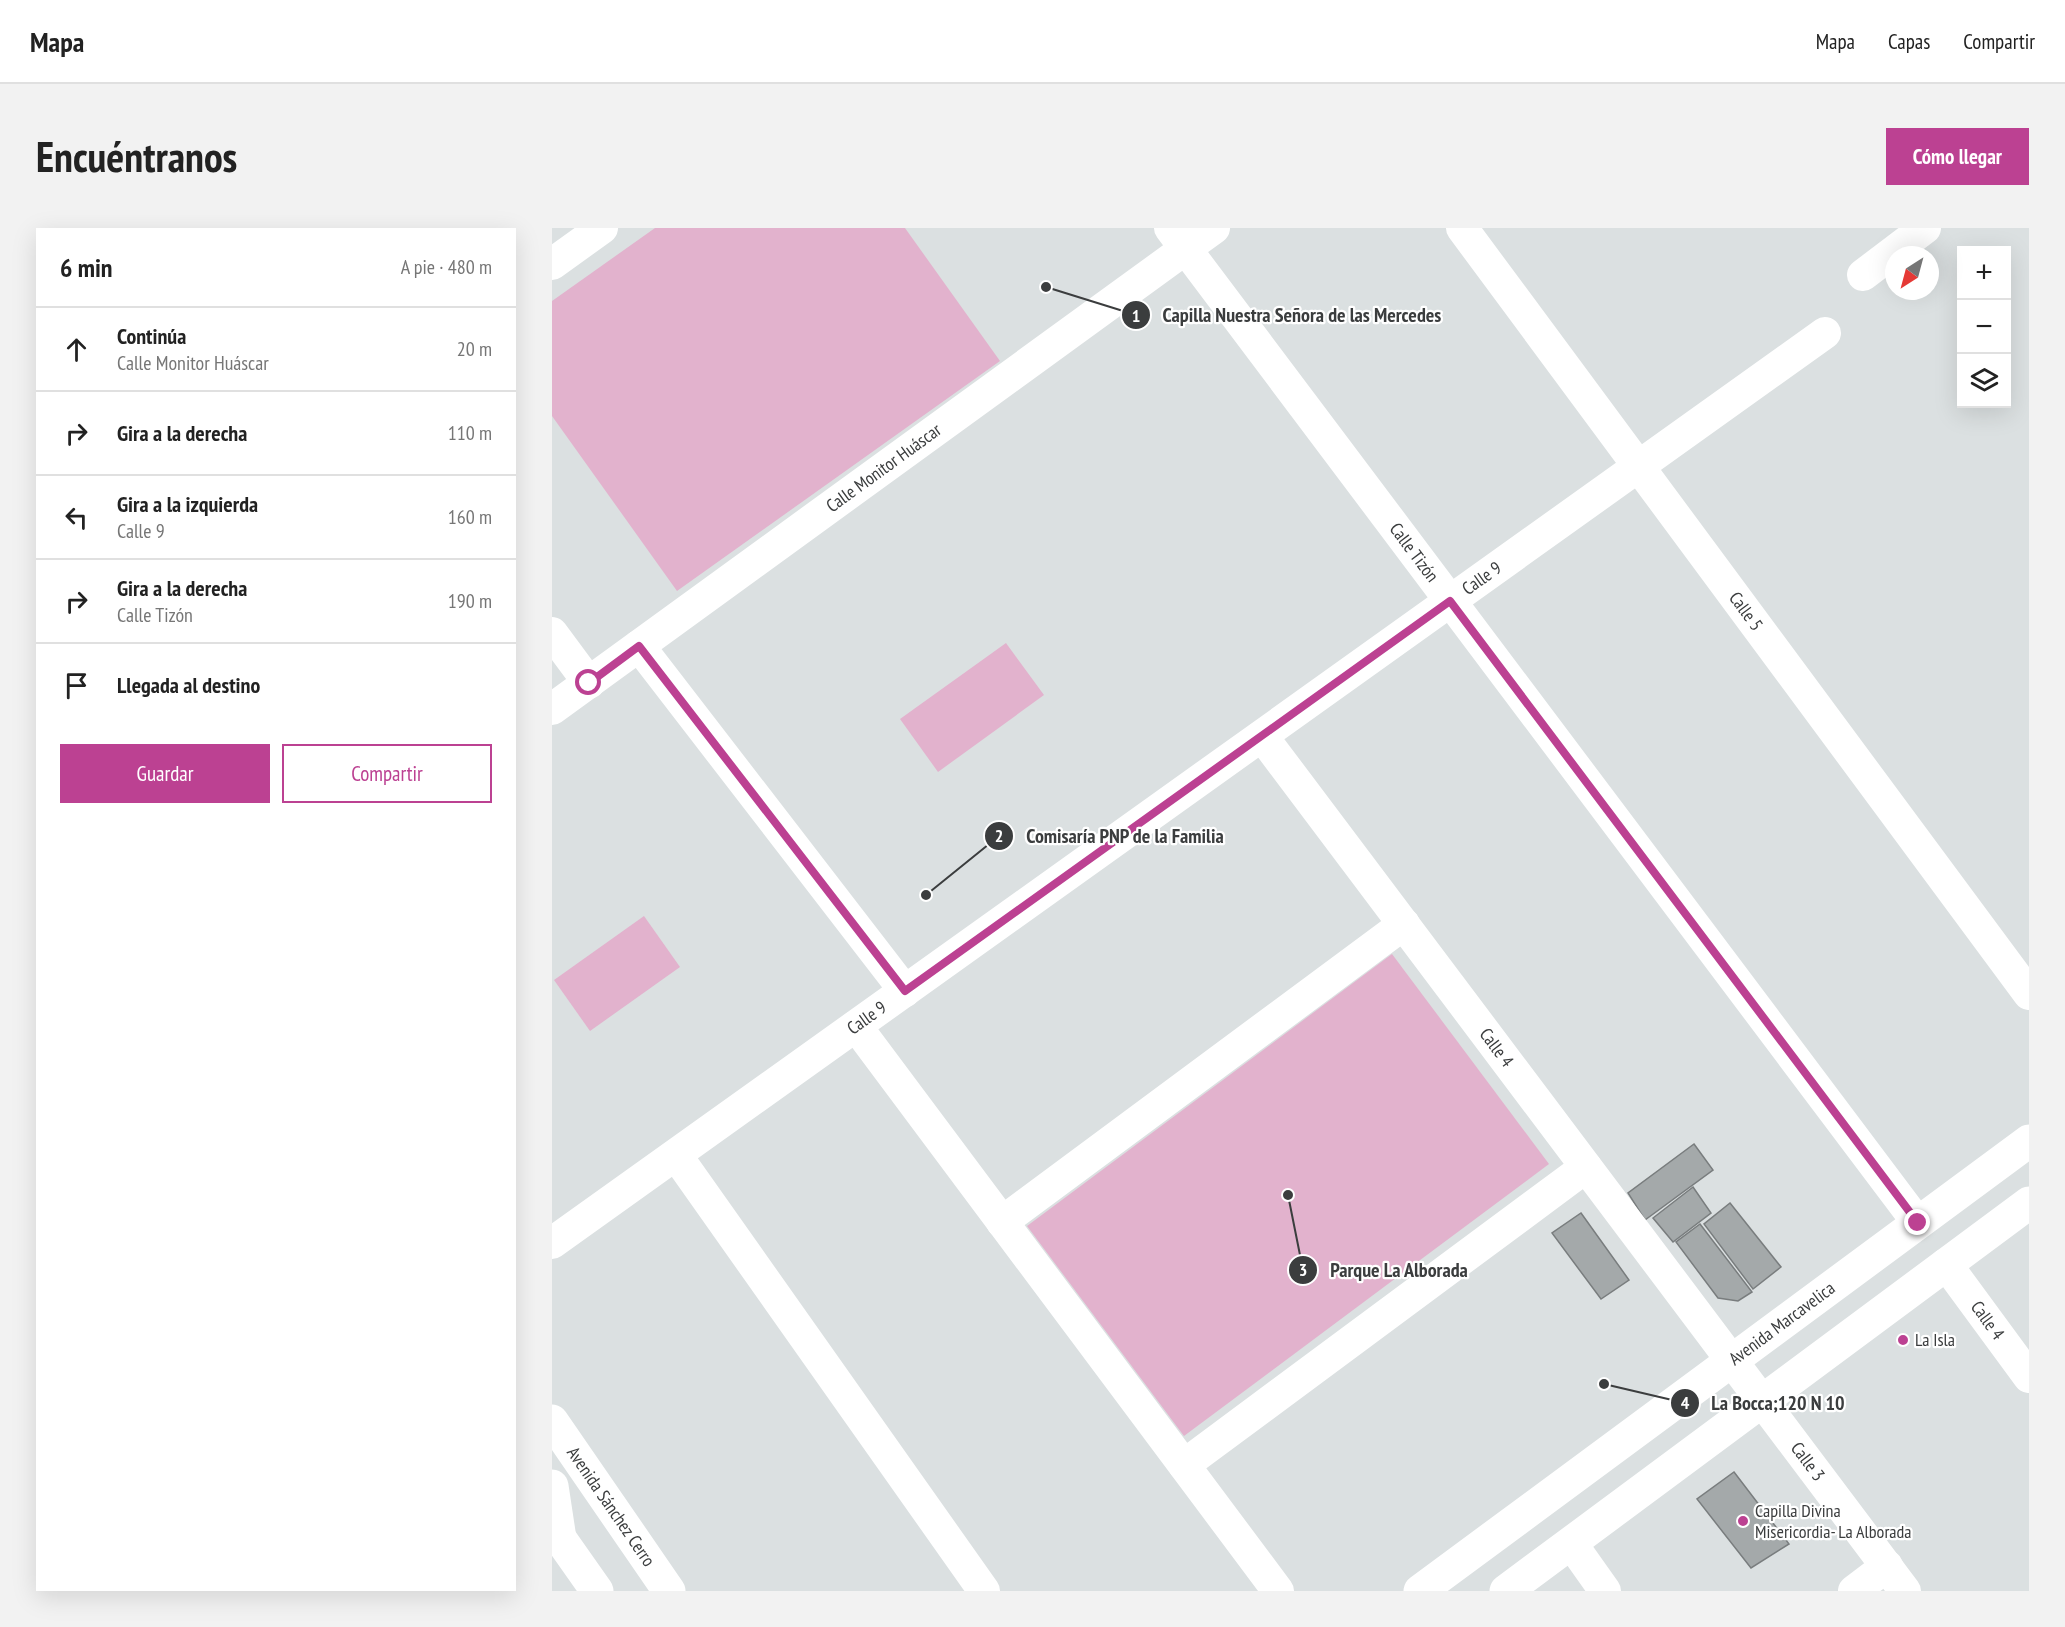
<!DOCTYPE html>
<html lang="es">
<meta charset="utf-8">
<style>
body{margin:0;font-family:"PT Sans Narrow",sans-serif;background:#f2f2f2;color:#222}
.controls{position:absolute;right:18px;top:18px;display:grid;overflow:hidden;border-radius:0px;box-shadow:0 6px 24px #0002}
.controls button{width:54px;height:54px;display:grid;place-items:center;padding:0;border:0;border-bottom:2px solid #e0e0e0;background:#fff;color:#222;font:30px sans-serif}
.compass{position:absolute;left:1333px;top:18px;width:54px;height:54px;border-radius:50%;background:#fff;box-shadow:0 6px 24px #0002;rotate:216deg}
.stop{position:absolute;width:18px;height:18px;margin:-14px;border:4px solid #bc4192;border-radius:50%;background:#fff}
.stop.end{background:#bc4192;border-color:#fff;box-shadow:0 2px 6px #0008}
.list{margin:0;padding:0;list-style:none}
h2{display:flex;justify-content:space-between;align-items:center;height:78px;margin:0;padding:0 24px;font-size:26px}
h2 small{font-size:20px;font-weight:400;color:#767676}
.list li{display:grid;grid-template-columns:39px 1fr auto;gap:18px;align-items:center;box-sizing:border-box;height:84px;padding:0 24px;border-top:2px solid #e0e0e0}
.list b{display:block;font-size:22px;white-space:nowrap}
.list p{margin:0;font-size:20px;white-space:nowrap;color:#767676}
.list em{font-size:20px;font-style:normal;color:#767676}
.actions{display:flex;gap:12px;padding:18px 24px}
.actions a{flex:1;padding:14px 0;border:2px solid #bc4192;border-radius:0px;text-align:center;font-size:21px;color:#bc4192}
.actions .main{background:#bc4192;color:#fff}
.icon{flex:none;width:33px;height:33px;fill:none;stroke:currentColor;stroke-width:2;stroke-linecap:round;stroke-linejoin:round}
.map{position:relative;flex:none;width:1477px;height:1363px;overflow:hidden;border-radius:0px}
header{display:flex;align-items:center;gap:36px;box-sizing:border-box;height:84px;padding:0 30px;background:#fff;border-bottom:2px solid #e0e0e0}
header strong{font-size:28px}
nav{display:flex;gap:33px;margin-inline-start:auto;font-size:21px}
.intro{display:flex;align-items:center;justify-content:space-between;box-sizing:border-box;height:144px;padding:0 36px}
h1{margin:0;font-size:42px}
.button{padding:15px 27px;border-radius:0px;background:#bc4192;color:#fff;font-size:21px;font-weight:700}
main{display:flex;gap:36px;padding:0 36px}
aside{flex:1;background:#fff;border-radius:0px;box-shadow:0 6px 24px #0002}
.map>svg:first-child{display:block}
.green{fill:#e2b2cd}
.building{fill:#a4a9aa;stroke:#797d7e;stroke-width:1.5}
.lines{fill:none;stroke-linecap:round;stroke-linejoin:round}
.street{stroke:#fff;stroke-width:32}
.secondary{stroke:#fff;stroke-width:33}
.highway{stroke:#fff;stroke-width:33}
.route{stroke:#bc4192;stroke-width:8}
.poi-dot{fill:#bc4192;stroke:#fff;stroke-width:2}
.labels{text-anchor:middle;stroke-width:4.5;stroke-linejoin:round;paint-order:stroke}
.street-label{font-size:18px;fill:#3b3d3e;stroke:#fff}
.poi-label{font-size:18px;fill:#3b3d3e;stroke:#fff;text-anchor:start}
.leader{fill:none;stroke:#3b3d3e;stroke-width:2}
.callout-dot{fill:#3b3d3e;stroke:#fff;stroke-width:2}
.mark-label{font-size:18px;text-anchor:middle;font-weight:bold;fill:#fff}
.callout-label{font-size:20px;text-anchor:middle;font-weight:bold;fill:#3b3d3e;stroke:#fff;stroke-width:4.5;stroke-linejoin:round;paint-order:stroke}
</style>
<header>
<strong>Mapa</strong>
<nav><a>Mapa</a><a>Capas</a><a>Compartir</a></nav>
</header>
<div class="intro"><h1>Encuéntranos</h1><a class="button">Cómo llegar</a></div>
<main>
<aside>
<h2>6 min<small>A pie · 480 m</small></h2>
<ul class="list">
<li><svg class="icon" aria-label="ahead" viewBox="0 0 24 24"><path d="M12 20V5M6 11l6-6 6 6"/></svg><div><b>Continúa</b><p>Calle Monitor Huáscar</p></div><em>20 m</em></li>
<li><svg class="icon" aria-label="right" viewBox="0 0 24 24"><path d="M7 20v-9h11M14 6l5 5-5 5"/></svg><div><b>Gira a la derecha</b></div><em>110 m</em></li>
<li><svg class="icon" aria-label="left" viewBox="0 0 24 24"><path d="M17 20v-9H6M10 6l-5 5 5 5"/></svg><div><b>Gira a la izquierda</b><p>Calle 9</p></div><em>160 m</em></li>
<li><svg class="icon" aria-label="right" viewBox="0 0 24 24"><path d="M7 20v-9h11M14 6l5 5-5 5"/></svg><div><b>Gira a la derecha</b><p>Calle Tizón</p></div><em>190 m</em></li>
<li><svg class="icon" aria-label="arrive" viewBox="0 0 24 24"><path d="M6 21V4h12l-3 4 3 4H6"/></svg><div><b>Llegada al destino</b></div></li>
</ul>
<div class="actions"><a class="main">Guardar</a><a>Compartir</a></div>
</aside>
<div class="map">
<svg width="1477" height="1363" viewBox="0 0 1477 1363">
<rect width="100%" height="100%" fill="#dbe0e1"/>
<g class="green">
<polygon points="103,0 353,0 448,133 125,363 0,188 0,73"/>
<polygon points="454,415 492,467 386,544 348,491"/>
<polygon points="92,688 128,739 38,803 2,752"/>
<polygon points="840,726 997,936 632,1208 475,998"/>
</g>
<g class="building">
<polygon points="1142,916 1161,942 1093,992 1076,965"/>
<polygon points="1141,959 1159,985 1121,1014 1101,990"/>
<polygon points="1178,975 1229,1039 1201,1061 1152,996"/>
<polygon points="1029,985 1077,1052 1049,1071 1000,1005"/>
<polygon points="1148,996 1200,1064 1186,1073 1166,1070 1124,1014"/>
<polygon points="1182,1244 1237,1316 1199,1340 1145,1271"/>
</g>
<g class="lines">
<g class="street">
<path id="s1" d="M 618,0 L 1366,995"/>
<path id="s2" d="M 910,0 L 1477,766"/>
<polyline points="0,36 50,0"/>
<polyline points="1311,47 1373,0"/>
<polyline points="0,405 37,455"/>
<polyline points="87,418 353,763"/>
<path id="s3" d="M 0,481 L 662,0"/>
<path id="s4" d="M 710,508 L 1353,1363"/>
<polyline points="304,798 726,1363"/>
<polyline points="124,927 432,1363"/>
<polyline points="450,994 852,696"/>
<path id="s5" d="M 0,1015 L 1273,105"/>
<path id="s6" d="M 1394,1036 L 1477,1149"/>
<polyline points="632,1237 1034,939"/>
<polyline points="1019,1315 1053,1363"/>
<polyline points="1302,1363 1335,1338"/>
</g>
<g class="secondary">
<path id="s7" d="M 0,1193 L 117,1363"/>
<path id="s8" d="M 868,1363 L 1477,913"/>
<polyline points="954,1363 1477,975"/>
</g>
<g class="highway">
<polyline points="0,1258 8,1311"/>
<polyline points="0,1299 45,1363"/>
</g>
</g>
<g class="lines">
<polyline class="route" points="37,455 87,418 353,763 898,373 1366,995"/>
</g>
<g class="poi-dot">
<circle cx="1351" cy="1112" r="6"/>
<circle cx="1191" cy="1293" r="6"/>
</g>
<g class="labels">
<g class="street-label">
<text dy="6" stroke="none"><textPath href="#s3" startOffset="410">Calle Monitor Huáscar</textPath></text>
<text dy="6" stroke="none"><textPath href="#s1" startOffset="406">Calle Tizón</textPath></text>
<text dy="6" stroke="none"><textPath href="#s5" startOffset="1143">Calle 9</textPath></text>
<text dy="6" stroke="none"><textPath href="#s2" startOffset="477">Calle 5</textPath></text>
<text dy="6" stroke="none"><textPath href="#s5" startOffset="387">Calle 9</textPath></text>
<text dy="6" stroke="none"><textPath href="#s4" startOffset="390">Calle 4</textPath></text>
<text dy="6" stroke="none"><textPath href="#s6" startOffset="70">Calle 4</textPath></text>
<text dy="6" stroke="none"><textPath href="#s8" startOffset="450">Avenida Marcavelica</textPath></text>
<text dy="6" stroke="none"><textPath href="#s4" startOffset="908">Calle 3</textPath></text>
<text dy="6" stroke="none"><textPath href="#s7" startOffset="104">Avenida Sánchez Cerro</textPath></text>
</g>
<g class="poi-label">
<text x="1363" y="1118">La Isla</text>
<text x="1203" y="1289">Capilla Divina<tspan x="1203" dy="21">Misericordia- La Alborada</tspan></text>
</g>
</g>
<path class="leader" d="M494 59L584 87M374 667L447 608M736 967L751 1042M1052 1156L1133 1175"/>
<g class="callout-dot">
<circle cx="494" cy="59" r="6"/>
<circle cx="374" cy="667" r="6"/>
<circle cx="736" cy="967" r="6"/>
<circle cx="1052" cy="1156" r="6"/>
<circle cx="584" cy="87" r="15"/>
<circle cx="447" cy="608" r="15"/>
<circle cx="751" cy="1042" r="15"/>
<circle cx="1133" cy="1175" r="15"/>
</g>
<g class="mark-label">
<text x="584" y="94">1</text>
<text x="447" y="614">2</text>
<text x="751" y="1048">3</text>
<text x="1133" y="1181">4</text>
</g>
<g class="callout-label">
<text x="750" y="94">Capilla Nuestra Señora de las Mercedes</text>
<text x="573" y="615">Comisaría PNP de la Familia</text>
<text x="847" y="1049">Parque La Alborada</text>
<text x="1226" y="1182">La Bocca;120 N 10</text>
</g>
</svg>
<div class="controls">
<button>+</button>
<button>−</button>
<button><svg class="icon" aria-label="layers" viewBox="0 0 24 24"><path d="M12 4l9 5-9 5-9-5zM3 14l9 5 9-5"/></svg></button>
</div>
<svg class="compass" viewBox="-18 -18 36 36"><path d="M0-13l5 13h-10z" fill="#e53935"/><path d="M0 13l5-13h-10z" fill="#767676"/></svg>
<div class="stop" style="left:37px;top:455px"></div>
<div class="stop end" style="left:1366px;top:995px"></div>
</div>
</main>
